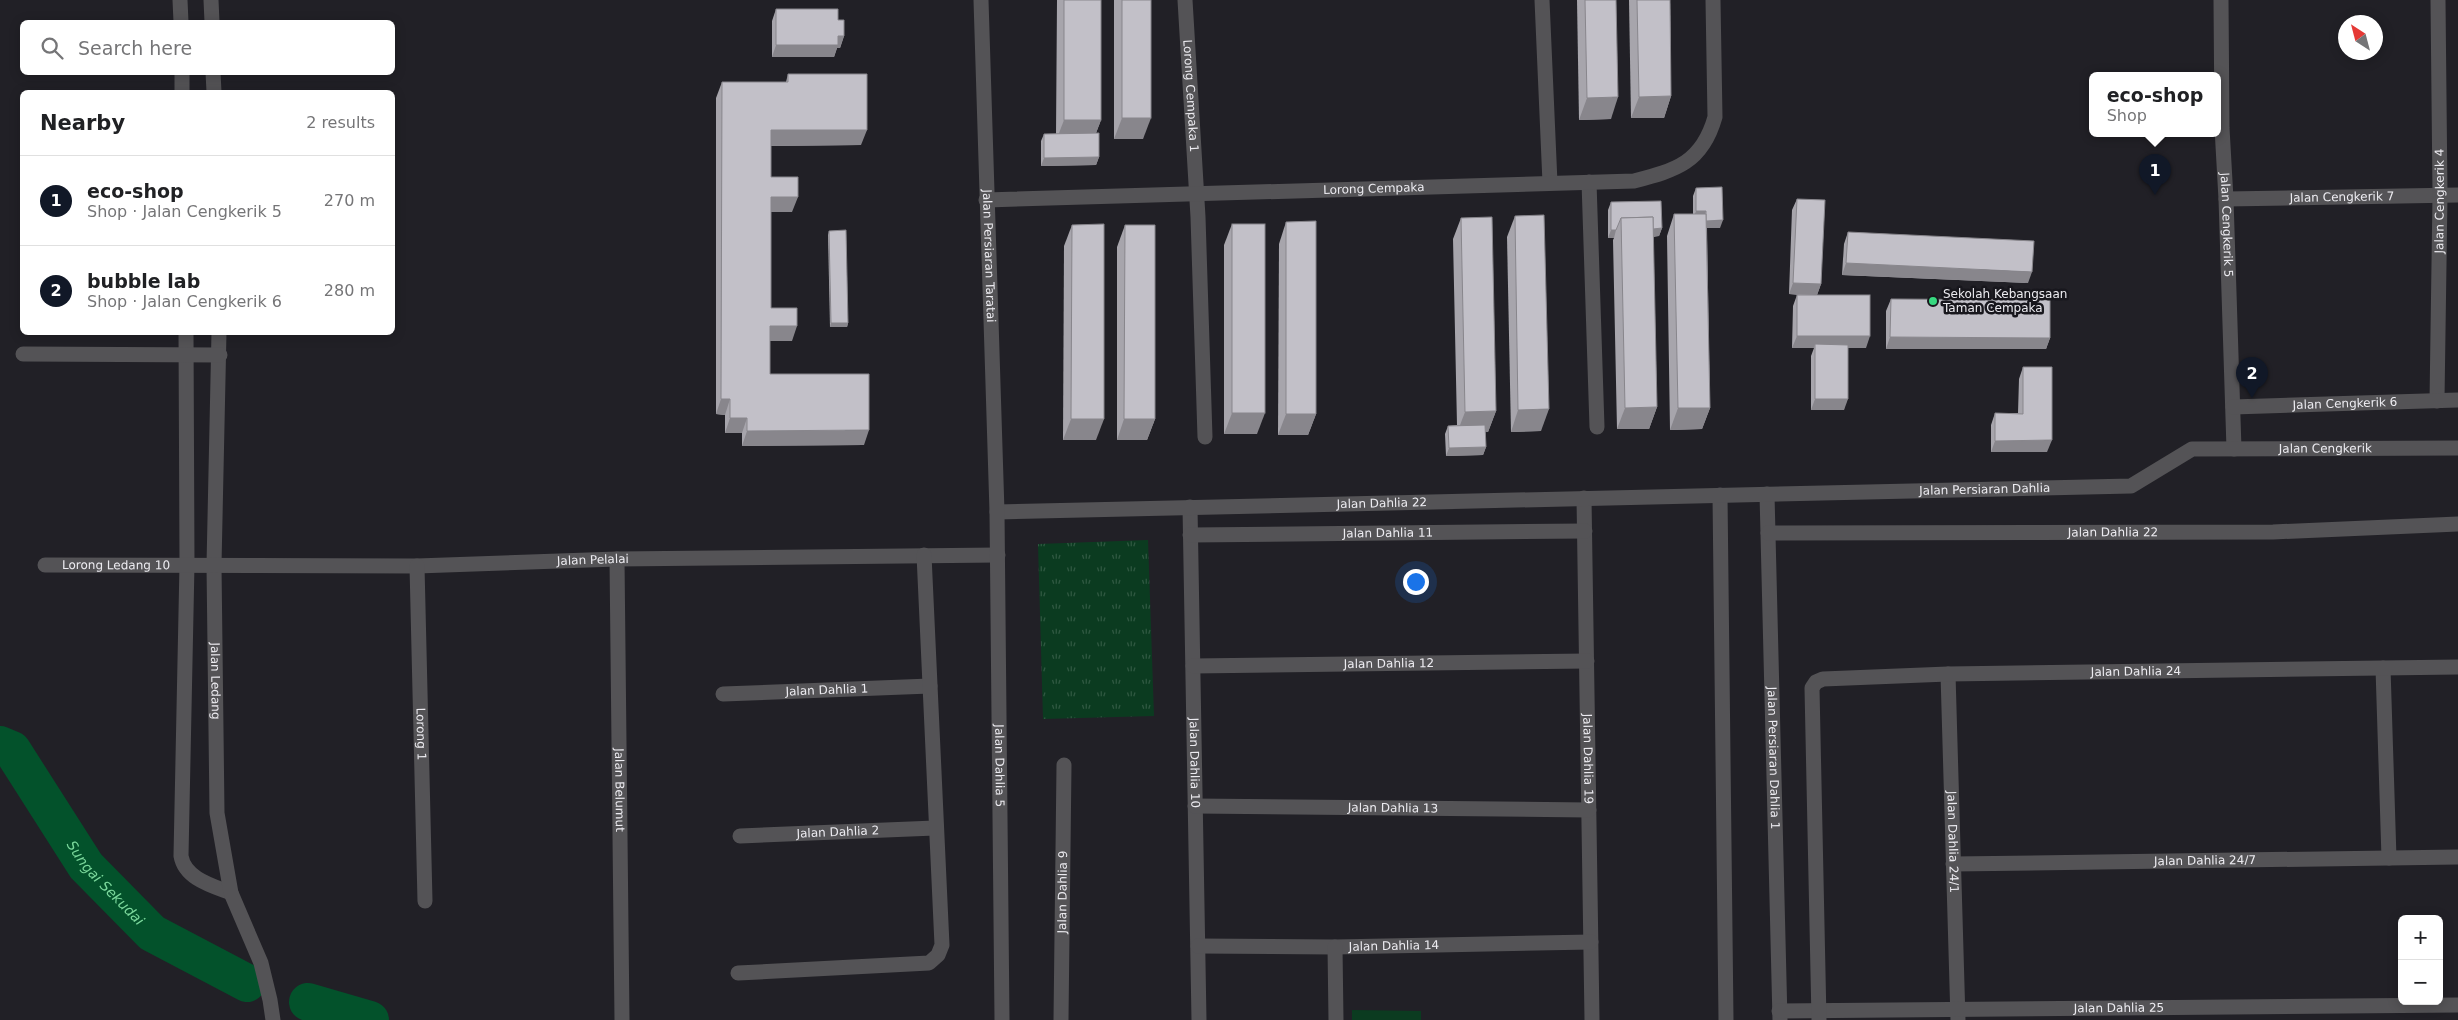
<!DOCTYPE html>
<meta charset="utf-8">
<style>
body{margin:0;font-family:"DejaVu Sans",sans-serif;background:#f6f6f6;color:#202124}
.controls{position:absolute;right:15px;bottom:15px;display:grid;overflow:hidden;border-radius:8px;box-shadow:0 2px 12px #0003}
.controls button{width:45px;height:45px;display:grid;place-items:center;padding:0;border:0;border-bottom:1px solid #e0e0e0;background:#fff;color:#202124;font:25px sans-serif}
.compass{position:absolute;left:2338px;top:15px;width:45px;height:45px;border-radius:50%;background:#fff;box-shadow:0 2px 12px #0003;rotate:324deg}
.you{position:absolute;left:1415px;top:581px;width:18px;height:18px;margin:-12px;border:4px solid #fff;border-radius:50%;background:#1a73e8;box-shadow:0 0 0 8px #1a73e833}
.badge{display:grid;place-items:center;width:32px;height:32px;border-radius:50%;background:#111827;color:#fff;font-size:16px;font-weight:700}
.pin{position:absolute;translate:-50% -41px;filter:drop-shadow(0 1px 2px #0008)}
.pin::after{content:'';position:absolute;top:26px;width:18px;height:15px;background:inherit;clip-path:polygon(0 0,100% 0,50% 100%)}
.popup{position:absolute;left:2089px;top:72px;width:132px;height:65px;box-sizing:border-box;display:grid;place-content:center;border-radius:8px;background:#fff;filter:drop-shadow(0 1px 4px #0005);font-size:16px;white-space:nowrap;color:#757577}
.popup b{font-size:19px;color:#202124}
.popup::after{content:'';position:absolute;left:50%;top:100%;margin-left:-10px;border:10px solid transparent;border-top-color:#fff}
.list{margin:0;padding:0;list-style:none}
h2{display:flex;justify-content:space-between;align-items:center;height:65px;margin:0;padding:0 20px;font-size:21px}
h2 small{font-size:16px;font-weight:400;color:#757577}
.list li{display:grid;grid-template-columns:32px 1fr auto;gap:15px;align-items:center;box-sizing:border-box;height:90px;padding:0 20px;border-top:1px solid #e0e0e0}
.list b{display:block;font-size:19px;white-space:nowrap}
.list p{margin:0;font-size:16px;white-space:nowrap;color:#757577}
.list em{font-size:16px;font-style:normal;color:#757577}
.icon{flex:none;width:28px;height:28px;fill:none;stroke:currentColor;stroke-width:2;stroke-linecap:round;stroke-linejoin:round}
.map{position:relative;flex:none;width:2458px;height:1020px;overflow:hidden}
.search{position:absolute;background:#fff;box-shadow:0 2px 12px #0003;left:20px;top:20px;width:375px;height:55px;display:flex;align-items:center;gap:12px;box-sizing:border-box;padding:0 18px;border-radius:8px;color:#757577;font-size:19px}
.panel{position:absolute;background:#fff;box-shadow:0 2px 12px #0003;left:20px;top:90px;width:375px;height:245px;border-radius:8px}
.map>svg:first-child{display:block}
.grass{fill:url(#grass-tufts)}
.garden{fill:#0b3b20}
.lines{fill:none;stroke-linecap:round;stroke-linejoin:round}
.river{stroke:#03522b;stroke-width:38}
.minor{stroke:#545356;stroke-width:15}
.tertiary{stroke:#545356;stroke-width:15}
.wall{fill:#a7a5ac}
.shaded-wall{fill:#88868c}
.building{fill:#c2c0c8;stroke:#88868c}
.poi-dot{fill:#37d880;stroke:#18171d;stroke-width:2}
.labels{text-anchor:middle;stroke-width:5;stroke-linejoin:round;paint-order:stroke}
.street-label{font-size:12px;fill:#ecebf0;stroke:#18171d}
.poi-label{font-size:12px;fill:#ecebf0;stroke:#18171d;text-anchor:start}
.water-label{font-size:14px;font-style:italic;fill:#7ad79b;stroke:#18171d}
</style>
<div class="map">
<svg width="2458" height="1020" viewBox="0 0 2458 1020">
<defs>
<pattern id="grass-tufts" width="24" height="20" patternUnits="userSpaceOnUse" patternTransform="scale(1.25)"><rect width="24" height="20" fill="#0b3b20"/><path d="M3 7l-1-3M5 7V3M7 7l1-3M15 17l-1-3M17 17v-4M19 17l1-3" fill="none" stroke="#2f5841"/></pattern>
</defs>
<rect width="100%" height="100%" fill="#212026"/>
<polygon class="grass" points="1148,540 1154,716 1043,719 1038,544"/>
<polygon class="garden" points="1352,1010 1421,1011 1421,1020 1352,1020"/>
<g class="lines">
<g class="river">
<path id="s1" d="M 0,745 L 12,750 L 86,866 L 152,933 L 247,983"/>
<polyline points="308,1002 370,1020"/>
</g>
<g class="minor">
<polyline points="180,0 181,22"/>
<polyline points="211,0 212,22"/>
<path id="s2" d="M 1185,0 L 1198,217 L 1205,437"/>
<polyline points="1542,0 1550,183"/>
<path id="s3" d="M 2221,0 L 2222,128 L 2226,199 L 2234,449"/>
<polyline points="182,72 182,92"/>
<polyline points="213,72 214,92"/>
<polyline points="1589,182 1597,427"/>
<path id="s4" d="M 2226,199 L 2458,195"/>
<path id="s5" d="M 986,200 L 1634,181 C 1676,170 1702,163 1715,117 L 1713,0"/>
<path d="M 186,332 L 187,564 L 181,856 C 185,879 213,886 231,893"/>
<path id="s6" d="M 219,332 L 214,565 L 217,813 L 231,893 L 261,963 L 270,1000 L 273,1020"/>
<polyline points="23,354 220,355"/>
<path id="s7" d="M 2437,401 L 2440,195 L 2438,0"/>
<path id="s8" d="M 2233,407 L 2458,400"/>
<path id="s9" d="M 1767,494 L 1780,1020"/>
<polyline points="1720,495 1726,1020"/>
<path id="s10" d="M 1584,498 L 1592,1020"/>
<path id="s11" d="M 1190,507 L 1199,1020"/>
<path id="s12" d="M 997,512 L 2131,486 L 2192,449 L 2458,448"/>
<path id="s13" d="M 1768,533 L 2273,532 L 2458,524"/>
<path id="s14" d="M 1190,535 L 1585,531"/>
<path id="s15" d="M 617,559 L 622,1020"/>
<path id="s16" d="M 45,565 L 417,566 L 617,559 L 998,555"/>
<path id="s17" d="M 417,566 L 425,901"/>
<path id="s18" d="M 1193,666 L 1587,661"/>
<polyline points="2383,668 2389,858"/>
<path id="s19" d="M 1948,674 L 1958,1020"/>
<path id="s20" d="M 723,694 L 930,686"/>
<path id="s21" d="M 1195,806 L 1589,810"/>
<path id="s22" d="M 740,836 L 935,828"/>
<path id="s23" d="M 1953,864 L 2458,857"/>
<path id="s24" d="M 1198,946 L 1335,947 L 1591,942"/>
<polyline points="1335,947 1336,1020"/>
<polyline points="738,973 929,963 938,955 942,945 924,555"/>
<path id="s25" d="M 1779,1011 L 2458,1005"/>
<path id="s26" d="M 1061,1020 L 1064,765"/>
<path id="s27" d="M 1819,1020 L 1812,688 L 1816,682 L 1823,679 L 1948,674 L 2458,667"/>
</g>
<path class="tertiary" id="s28" d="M 981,0 L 997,512 L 1002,1020"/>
</g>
<g class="wall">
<polygon points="1057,0 1101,0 1101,120 1096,133 1099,157 1096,165 1041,166 1041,141 1044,134 1056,134"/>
<polygon points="1114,0 1151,0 1143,139 1114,139"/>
<polygon points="1577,0 1616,0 1611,119 1579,120"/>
<polygon points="1629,0 1670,0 1671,96 1664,118 1631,118"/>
<polygon points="776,9 838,20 844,36 840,48 837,48 834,57 772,57 772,21"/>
<polygon points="788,74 861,145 771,146 771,177 792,212 771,212 771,308 792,341 770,341 770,374 864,445 742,446 742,433 725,433 725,415 716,414 716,98 722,82 786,82"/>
<polygon points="1696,188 1720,228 1707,228 1710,408 1702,429 1670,430 1667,236 1674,214 1693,214 1693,196"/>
<polygon points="1797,199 1821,284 1817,295 1866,348 1848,348 1844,410 1811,410 1811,356 1814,348 1792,348 1793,306 1797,295 1799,295 1789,294 1792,210"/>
<polygon points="1611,202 1662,228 1659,236 1653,237 1657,407 1649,429 1617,429 1613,240 1614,238 1608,238 1608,210"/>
<polygon points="1515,216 1541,431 1511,432 1507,237"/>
<polygon points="1461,218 1496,411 1488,432 1485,432 1486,447 1483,455 1446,456 1445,434 1448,426 1457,425 1453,239"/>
<polygon points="1286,222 1316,414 1308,435 1278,435 1279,244"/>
<polygon points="1232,224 1257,434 1224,434 1224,245"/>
<polygon points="1072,225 1096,440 1063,440 1064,246"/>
<polygon points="1125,225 1155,419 1147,440 1117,440 1117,247"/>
<polygon points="829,231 848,323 847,327 830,327 828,235"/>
<polygon points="1848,232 2028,283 1842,275 1844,244"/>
<polygon points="1891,299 2050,338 2046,349 1886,349 1886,311"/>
<polygon points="2023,367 2047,452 1991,452 1991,425 1995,413 2018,413 2019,379"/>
</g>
<g class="shaded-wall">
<polygon points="838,36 844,36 840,48 837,48 834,57 772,57 776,45"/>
<polygon points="1671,96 1664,118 1631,118 1639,97"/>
<polygon points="1618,97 1611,119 1579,120 1587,98"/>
<polygon points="1122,118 1151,118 1143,139 1114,139"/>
<polygon points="1064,120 1101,120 1093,141 1056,141"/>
<polygon points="771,130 867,130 861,145 765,146"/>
<polygon points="1099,157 1096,165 1041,166 1044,158"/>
<polygon points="771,197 798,197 792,212 765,212"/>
<polygon points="1696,211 1706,211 1703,219 1693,219"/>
<polygon points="1723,220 1720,228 1704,228 1706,221"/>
<polygon points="1662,228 1659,236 1621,237 1621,230"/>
<polygon points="1611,230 1616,230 1614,238 1608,238"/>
<polygon points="1846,263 2032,272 2028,283 1842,275"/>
<polygon points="1793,283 1821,284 1817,295 1789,294"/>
<polygon points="831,323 848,323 847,327 830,327"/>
<polygon points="770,326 797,326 792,341 765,341"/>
<polygon points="1797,336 1870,336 1866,348 1815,348 1815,344 1814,348 1792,348"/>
<polygon points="1890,337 2050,338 2046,349 1886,349"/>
<polygon points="721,399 730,399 725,415 716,414"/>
<polygon points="1815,399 1848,399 1844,410 1811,410"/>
<polygon points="1657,407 1649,429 1617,429 1625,408"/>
<polygon points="1678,408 1710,408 1702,429 1670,430"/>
<polygon points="1549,409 1541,431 1511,432 1518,410"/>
<polygon points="1496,411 1488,432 1457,433 1465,412"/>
<polygon points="1232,413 1265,413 1257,434 1224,434"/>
<polygon points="1286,414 1316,414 1308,435 1278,435"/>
<polygon points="730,418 747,418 742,433 725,433"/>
<polygon points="1071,419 1104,419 1096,440 1063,440"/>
<polygon points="1124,419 1155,419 1147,440 1117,440"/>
<polygon points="869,430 864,445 742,446 747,431"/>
<polygon points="2052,440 2047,452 1991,452 1995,441"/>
<polygon points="1486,447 1483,455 1446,456 1449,448"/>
</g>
<g class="building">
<rect x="1064" y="0" width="37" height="120"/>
<rect x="1122" y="0" width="29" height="118"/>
<polygon points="1585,0 1616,0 1618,97 1587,98"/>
<polygon points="1637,0 1670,0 1671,96 1639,97"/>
<polygon points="776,9 838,9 838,20 844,20 844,36 838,36 838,45 776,45"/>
<polygon points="788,74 867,74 867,130 771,130 771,177 798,177 798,197 771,197 771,308 797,308 797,326 770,326 770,374 869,374 869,430 747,431 747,418 730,418 730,399 721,399 722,82 788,82"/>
<polygon points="1099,133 1099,157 1044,158 1044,134"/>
<polygon points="1722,187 1723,220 1706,221 1706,211 1696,211 1696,188"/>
<polygon points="1797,199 1825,200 1821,284 1793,283"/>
<polygon points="1661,201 1662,228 1653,229 1653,217 1621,218 1616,230 1611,230 1611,202"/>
<polygon points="1674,214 1706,214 1710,408 1678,408"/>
<polygon points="1544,215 1549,409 1518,410 1515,216"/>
<polygon points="1492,217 1496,411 1465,412 1461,218"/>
<polygon points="1653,217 1657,407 1625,408 1621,218"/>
<polygon points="1316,221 1316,414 1286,414 1286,222"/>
<polygon points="1104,224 1104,419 1071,419 1072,225"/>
<rect x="1232" y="224" width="33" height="189"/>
<polygon points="1125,225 1155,225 1155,419 1124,419"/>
<polygon points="846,230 848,323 831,323 829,231"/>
<polygon points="1848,232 2034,241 2032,272 1846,263"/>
<rect x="1797" y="295" width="73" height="41"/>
<polygon points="1891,299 2050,300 2050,338 1890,337"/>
<polygon points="1815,344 1848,345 1848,399 1815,399"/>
<polygon points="2023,367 2052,367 2052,440 1995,441 1995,413 2023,414"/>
<polygon points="1485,425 1486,447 1449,448 1448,426"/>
</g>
<circle class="poi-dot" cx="1933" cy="301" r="5"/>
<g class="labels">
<g class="street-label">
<text dy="4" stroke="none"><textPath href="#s2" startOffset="96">Lorong Cempaka 1</textPath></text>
<text dy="4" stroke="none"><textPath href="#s5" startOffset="388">Lorong Cempaka</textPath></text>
<text dy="4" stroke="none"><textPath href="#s4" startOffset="116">Jalan Cengkerik 7</textPath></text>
<text dy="4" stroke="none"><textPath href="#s7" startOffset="200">Jalan Cengkerik 4</textPath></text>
<text dy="4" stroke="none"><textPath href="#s3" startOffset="225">Jalan Cengkerik 5</textPath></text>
<text dy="4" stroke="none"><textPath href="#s28" startOffset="256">Jalan Persiaran Taratai</textPath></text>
<text dy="4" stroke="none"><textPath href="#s8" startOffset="112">Jalan Cengkerik 6</textPath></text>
<text dy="4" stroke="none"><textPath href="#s12" startOffset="1339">Jalan Cengkerik</textPath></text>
<text dy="4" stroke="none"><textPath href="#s12" startOffset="988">Jalan Persiaran Dahlia</textPath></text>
<text dy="4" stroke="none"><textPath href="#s12" startOffset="385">Jalan Dahlia 22</textPath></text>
<text dy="4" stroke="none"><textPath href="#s13" startOffset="345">Jalan Dahlia 22</textPath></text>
<text dy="4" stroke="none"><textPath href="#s14" startOffset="198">Jalan Dahlia 11</textPath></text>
<text dy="4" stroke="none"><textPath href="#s16" startOffset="548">Jalan Pelalai</textPath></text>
<text dy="4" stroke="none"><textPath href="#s16" startOffset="71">Lorong Ledang 10</textPath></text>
<text dy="4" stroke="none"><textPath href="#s18" startOffset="196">Jalan Dahlia 12</textPath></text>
<text dy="4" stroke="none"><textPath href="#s27" startOffset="660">Jalan Dahlia 24</textPath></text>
<text dy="4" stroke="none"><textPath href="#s6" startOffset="349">Jalan Ledang</textPath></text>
<text dy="4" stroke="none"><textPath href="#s20" startOffset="104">Jalan Dahlia 1</textPath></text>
<text dy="4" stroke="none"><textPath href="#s17" startOffset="168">Lorong 1</textPath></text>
<text dy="4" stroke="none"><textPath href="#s9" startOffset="264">Jalan Persiaran Dahlia 1</textPath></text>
<text dy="4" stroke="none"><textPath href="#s10" startOffset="261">Jalan Dahlia 19</textPath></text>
<text dy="4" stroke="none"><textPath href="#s11" startOffset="256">Jalan Dahlia 10</textPath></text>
<text dy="4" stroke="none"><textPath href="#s28" startOffset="766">Jalan Dahlia 5</textPath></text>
<text dy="4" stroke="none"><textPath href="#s15" startOffset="231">Jalan Belumut</textPath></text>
<text dy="4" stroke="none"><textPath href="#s21" startOffset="198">Jalan Dahlia 13</textPath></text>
<text dy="4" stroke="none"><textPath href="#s22" startOffset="98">Jalan Dahlia 2</textPath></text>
<text dy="4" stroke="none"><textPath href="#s19" startOffset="168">Jalan Dahlia 24/1</textPath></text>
<text dy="4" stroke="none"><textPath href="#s23" startOffset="252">Jalan Dahlia 24/7</textPath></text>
<text dy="4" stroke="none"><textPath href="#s26" startOffset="128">Jalan Dahlia 9</textPath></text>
<text dy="4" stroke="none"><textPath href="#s24" startOffset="196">Jalan Dahlia 14</textPath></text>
<text dy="4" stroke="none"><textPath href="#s25" startOffset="340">Jalan Dahlia 25</textPath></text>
</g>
<g class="poi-label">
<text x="1943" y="298">Sekolah Kebangsaan<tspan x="1943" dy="14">Taman Cempaka</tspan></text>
</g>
<g class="water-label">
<text dy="5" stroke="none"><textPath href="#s1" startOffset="176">Sungai Sekudai</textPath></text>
</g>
</g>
</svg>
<div class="controls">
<button>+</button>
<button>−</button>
</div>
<svg class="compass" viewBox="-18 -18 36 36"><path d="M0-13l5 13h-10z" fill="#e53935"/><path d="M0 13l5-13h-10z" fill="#757577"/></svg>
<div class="you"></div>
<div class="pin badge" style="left:2155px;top:195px">1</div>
<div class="popup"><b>eco-shop</b>Shop</div>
<div class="pin badge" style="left:2252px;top:398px">2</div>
<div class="search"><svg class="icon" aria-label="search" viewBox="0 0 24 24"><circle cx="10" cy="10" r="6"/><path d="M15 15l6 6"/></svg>Search here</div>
<section class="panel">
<h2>Nearby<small>2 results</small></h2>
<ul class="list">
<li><span class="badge">1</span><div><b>eco-shop</b><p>Shop · Jalan Cengkerik 5</p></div><em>270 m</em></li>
<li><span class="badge">2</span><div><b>bubble lab</b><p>Shop · Jalan Cengkerik 6</p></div><em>280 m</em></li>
</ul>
</section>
</div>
